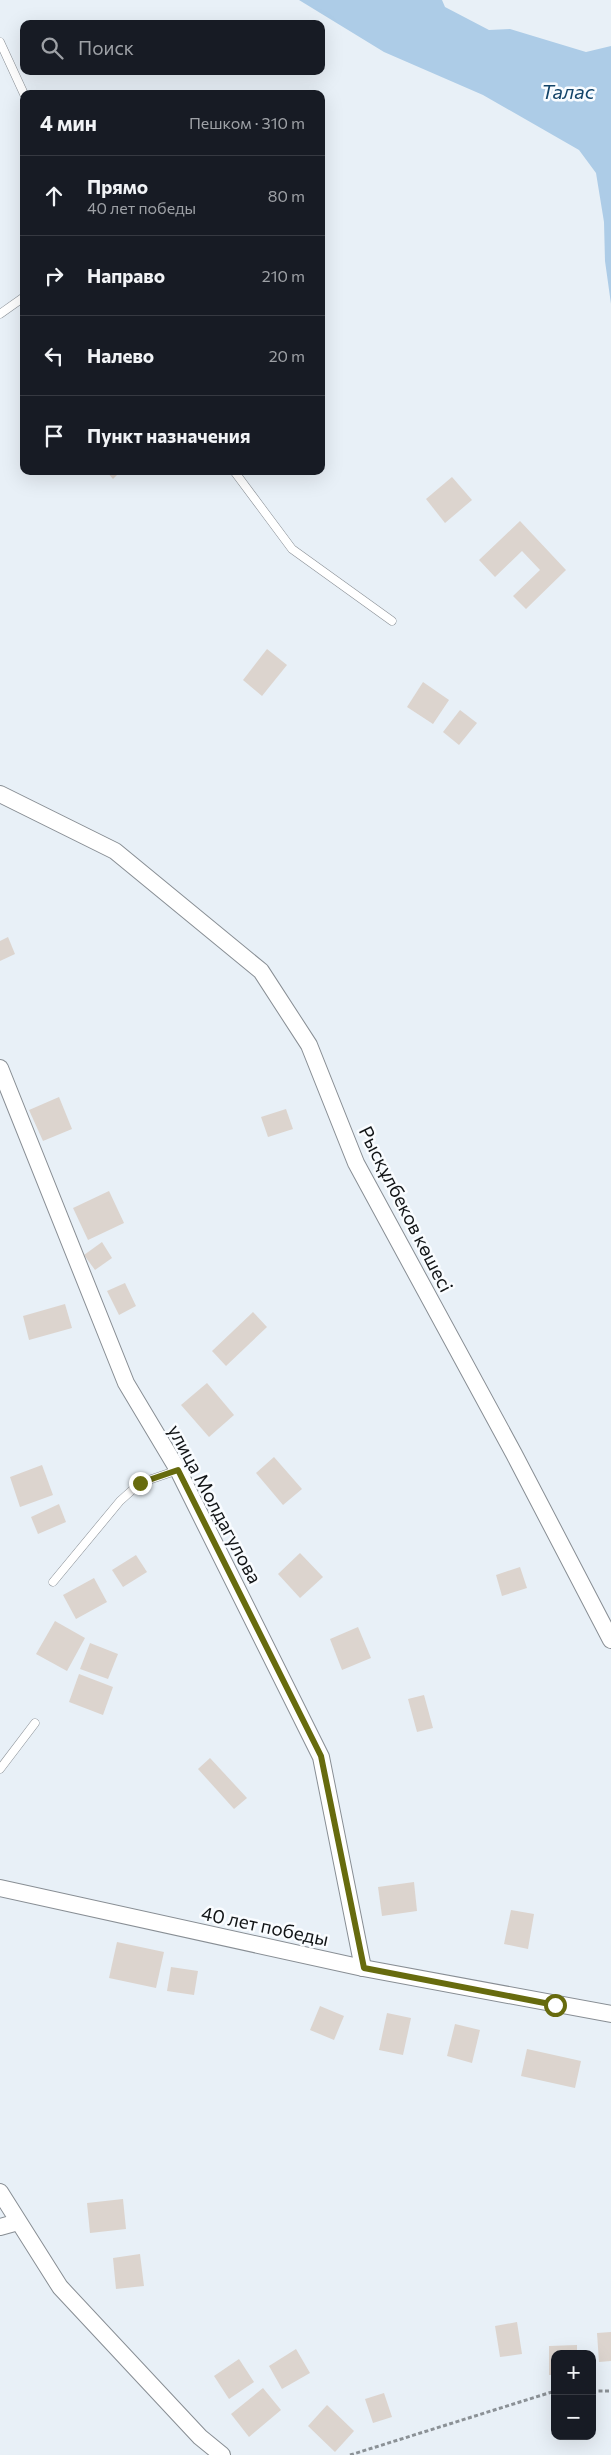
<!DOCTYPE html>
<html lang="ru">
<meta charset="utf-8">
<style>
body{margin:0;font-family:Commissioner,sans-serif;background:#242831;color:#f1f3f6}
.controls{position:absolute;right:15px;bottom:15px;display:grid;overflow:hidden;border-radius:10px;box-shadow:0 5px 20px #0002}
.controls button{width:45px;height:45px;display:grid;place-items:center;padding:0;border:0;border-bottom:1px solid #363941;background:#171b24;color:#f1f3f6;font:25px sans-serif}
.stop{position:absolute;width:15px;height:15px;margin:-11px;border:4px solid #676b0e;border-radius:50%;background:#fff}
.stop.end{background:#676b0e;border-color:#fff;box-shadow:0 1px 5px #0008}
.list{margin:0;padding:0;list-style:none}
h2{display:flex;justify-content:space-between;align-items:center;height:65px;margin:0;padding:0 20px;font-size:21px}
h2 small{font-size:16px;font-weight:400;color:#9ea1a6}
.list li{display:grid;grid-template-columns:32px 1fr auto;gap:15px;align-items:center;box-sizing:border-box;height:80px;padding:0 20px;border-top:1px solid #363941}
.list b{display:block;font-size:19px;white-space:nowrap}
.list p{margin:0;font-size:16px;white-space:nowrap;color:#9ea1a6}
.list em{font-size:16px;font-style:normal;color:#9ea1a6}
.icon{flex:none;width:28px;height:28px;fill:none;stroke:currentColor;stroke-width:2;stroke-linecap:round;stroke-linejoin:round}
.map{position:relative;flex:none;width:611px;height:2455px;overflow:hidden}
.search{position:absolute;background:#171b24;box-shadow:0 5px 20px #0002;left:20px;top:20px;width:305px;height:55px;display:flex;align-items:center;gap:12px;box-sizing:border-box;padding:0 18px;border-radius:10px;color:#9ea1a6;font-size:19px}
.panel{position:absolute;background:#171b24;box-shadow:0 5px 20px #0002;left:20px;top:90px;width:305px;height:385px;border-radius:10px}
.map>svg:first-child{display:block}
.water{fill:#adcce7}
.building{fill:#dcd4ce}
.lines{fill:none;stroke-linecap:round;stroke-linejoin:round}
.service-casing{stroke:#888e94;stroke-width:9}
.minor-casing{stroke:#888e94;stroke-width:18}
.path{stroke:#8b9196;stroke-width:3;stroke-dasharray:4 2.5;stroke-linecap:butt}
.service{stroke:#fff;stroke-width:8}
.minor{stroke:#fff;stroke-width:16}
.route{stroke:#676b0e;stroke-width:6}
.labels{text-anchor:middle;stroke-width:5;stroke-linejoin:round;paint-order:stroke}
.street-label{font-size:19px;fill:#111416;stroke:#f9fcff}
.water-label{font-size:20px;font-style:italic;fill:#134469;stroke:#f9fcff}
</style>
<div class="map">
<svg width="611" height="2455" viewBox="0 0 611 2455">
<rect width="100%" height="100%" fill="#e8f0f7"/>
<polygon class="water" points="299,0 442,0 445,7 489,30 510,29 586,52 611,46 611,304 605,261 604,222 596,173 579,150 483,95 384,52"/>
<g class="building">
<polygon points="106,471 121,471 113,479"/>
<polygon points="452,477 472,500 445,523 426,499"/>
<polygon points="520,521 566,570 526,609 513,596 540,570 522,551 495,577 479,560"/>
<polygon points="267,649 287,665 262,696 243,680"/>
<polygon points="423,682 449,700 433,724 407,707"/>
<polygon points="460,710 477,723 459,745 443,732"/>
<polygon points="8,937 15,954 0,961 0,941"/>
<polygon points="59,1097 72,1129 43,1141 29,1110"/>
<polygon points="286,1109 293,1129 268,1137 261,1117"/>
<polygon points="109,1191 124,1223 88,1240 73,1208"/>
<polygon points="102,1242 112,1258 95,1270 84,1255"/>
<polygon points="125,1283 136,1306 119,1315 107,1291"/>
<polygon points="65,1304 72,1328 29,1340 23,1316"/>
<polygon points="253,1312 267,1327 226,1366 212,1351"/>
<polygon points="207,1383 234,1415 209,1437 181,1405"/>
<polygon points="274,1457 302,1489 283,1505 256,1473"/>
<polygon points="42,1465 53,1495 20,1507 10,1477"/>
<polygon points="59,1504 66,1522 38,1534 31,1517"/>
<polygon points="300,1553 323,1577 300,1598 278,1574"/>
<polygon points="136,1555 147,1572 123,1587 112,1570"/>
<polygon points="520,1567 527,1588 502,1596 496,1575"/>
<polygon points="94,1578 107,1602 76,1619 63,1595"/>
<polygon points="55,1621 85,1638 67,1671 36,1654"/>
<polygon points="358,1627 371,1658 342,1670 330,1639"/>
<polygon points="90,1643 118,1654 108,1679 80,1669"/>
<polygon points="79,1674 113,1687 103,1715 69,1702"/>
<polygon points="424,1695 433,1728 417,1732 408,1699"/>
<polygon points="210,1758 247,1798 234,1809 198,1769"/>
<polygon points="414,1882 417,1911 382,1916 378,1887"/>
<polygon points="511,1910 534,1914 528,1949 504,1944"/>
<polygon points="117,1942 164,1952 156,1988 109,1978"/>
<polygon points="171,1967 198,1971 194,1995 167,1991"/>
<polygon points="320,2006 344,2016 334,2040 310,2030"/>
<polygon points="387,2013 411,2018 403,2055 379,2050"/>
<polygon points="455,2024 480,2030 472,2063 447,2056"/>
<polygon points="527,2049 581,2061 575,2088 521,2076"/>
<polygon points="123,2199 126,2229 90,2233 87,2203"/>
<polygon points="140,2254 144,2286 116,2289 113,2258"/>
<polygon points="517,2322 522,2354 500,2357 495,2326"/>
<polygon points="611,2332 611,2361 599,2362 597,2333"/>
<polygon points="577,2345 577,2354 555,2354 555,2375 549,2375 549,2346"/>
<polygon points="296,2349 310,2373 282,2389 269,2366"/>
<polygon points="239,2359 254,2382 229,2399 214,2376"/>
<polygon points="263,2388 281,2410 249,2437 231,2414"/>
<polygon points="384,2393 392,2417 373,2423 365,2399"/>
<polygon points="327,2405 354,2431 335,2452 308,2426"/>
</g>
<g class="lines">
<defs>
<g id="service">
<polyline points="0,42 24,94"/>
<polyline points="0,314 24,297"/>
<polyline points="234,471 292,549 392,621"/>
<polyline points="53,1582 120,1501 140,1483 178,1470"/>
<polyline points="0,1769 35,1723"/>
</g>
<g id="minor">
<polyline points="0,794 115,851 261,971 309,1045 356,1163 514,1454 611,1640"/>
<polyline points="0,1068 126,1383 178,1470 321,1757 363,1968"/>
<polyline points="0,1888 363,1968 611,2014"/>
<polyline points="0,2192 60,2287 200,2437 222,2455"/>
<polyline points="0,2227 18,2222"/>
</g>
</defs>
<use href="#service" class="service-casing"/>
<use href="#minor" class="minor-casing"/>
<g class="path">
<polyline points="592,2391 611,2391"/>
<polyline points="350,2455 555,2391"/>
</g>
<use href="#service" class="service"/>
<use href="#minor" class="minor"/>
</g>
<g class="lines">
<polyline class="route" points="140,1483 178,1470 321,1756 364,1968 555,2005"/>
</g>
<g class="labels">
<g class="street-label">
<text transform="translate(406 1209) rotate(63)" y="7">Рысқұлбеков көшесі</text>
<text transform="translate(215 1504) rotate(62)" y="7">улица Молдагулова</text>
<text transform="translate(265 1926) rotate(12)" y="7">40 лет победы</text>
</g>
<g class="water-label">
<text x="568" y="99">Талас</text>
</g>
</g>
</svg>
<div class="controls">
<button>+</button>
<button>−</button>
</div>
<div class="stop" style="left:555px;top:2005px"></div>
<div class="stop end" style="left:140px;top:1483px"></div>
<div class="search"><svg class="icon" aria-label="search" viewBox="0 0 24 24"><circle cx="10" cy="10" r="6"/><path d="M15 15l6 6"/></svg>Поиск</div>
<section class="panel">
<h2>4 мин<small>Пешком · 310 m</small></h2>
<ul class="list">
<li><svg class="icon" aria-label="ahead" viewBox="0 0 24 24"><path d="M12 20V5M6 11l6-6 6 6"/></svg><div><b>Прямо</b><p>40 лет победы</p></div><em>80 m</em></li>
<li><svg class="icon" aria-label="right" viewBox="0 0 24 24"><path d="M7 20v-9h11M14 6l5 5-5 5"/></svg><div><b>Направо</b></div><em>210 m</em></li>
<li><svg class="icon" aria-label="left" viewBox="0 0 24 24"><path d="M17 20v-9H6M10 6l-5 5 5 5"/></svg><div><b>Налево</b></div><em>20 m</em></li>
<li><svg class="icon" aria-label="arrive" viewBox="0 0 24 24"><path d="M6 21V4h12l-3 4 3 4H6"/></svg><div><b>Пункт назначения</b></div></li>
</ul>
</section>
</div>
